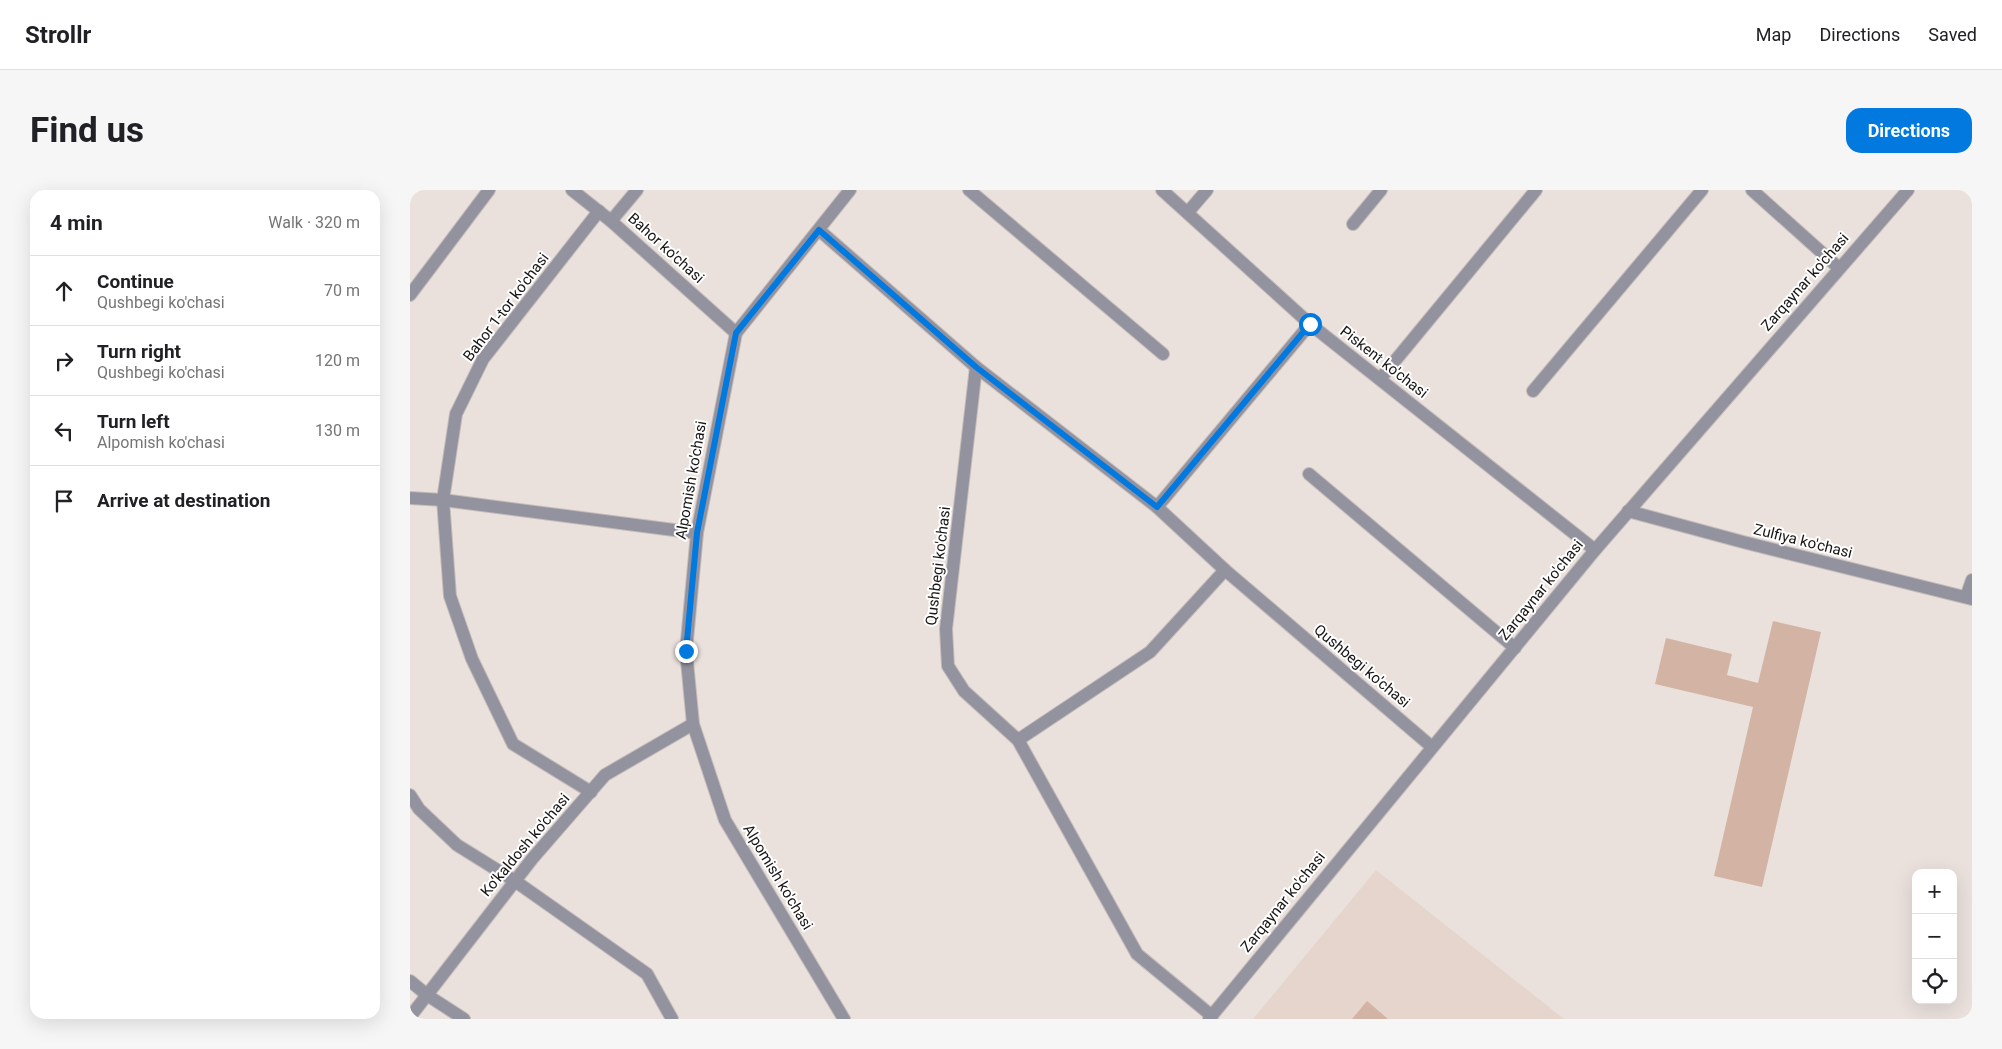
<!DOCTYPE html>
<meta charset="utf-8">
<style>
body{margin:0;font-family:Roboto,sans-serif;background:#f6f6f6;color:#202124}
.controls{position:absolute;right:15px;bottom:15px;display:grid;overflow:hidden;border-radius:10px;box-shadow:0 5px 20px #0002}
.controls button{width:45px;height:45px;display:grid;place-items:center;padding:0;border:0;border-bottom:1px solid #e0e0e0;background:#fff;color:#202124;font:25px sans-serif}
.stop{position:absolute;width:15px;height:15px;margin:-11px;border:4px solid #0279df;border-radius:50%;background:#fff}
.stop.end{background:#0279df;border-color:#fff;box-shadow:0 1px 5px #0008}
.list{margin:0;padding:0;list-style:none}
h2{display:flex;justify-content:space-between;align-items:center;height:65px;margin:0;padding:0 20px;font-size:21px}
h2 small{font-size:16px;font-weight:400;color:#757577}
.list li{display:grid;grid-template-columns:32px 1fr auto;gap:15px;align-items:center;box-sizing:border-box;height:70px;padding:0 20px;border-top:1px solid #e0e0e0}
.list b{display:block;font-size:19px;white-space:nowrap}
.list p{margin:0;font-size:16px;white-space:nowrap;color:#757577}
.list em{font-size:16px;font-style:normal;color:#757577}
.icon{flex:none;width:28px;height:28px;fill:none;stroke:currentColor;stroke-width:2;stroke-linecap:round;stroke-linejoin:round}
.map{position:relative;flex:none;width:1562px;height:829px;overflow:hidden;border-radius:15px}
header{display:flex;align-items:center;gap:30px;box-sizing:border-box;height:70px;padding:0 25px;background:#fff;border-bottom:1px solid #e0e0e0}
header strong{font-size:24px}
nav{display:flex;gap:28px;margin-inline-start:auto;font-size:18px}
.intro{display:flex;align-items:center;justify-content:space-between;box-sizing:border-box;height:120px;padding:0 30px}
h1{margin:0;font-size:35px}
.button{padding:12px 22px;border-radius:15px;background:#0279df;color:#fff;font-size:18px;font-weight:700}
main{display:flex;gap:30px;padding:0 30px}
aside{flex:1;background:#fff;border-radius:15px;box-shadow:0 5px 20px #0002}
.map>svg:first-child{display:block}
.built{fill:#e5d5cc}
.building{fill:#d3b4a4}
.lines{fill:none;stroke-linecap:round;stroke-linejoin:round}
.minor-casing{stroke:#c4bcb9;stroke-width:14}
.minor{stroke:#93929f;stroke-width:12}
.route{stroke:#0279df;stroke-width:6}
.labels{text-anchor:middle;stroke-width:4;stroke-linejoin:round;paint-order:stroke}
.street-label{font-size:15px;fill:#181514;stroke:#fff}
</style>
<header>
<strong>Strollr</strong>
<nav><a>Map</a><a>Directions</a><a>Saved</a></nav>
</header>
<div class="intro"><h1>Find us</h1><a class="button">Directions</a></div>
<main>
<aside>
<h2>4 min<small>Walk · 320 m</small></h2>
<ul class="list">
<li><svg class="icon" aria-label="ahead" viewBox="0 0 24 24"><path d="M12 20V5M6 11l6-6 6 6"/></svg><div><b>Continue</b><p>Qushbegi ko'chasi</p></div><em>70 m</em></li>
<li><svg class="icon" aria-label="right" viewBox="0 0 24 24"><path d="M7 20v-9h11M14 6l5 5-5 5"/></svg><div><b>Turn right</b><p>Qushbegi ko'chasi</p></div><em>120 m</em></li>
<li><svg class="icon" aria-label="left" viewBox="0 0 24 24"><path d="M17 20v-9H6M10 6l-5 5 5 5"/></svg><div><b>Turn left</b><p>Alpomish ko'chasi</p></div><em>130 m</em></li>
<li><svg class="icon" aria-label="arrive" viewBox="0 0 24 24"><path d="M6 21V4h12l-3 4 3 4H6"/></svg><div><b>Arrive at destination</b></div></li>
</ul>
</aside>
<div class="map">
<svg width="1562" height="829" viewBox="0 0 1562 829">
<rect width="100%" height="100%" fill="#eae1dd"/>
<polygon class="built" points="966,680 1154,829 843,829"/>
<g class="building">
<polygon points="1363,431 1411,442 1352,697 1304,686 1343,517 1245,494 1256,448 1322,464 1317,485 1348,493"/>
<polygon points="957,811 978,829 942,829"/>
</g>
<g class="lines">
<defs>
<g id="minor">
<polyline points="162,0 201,31 326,143"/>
<polyline points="559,0 753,164"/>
<polyline points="752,0 900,134 1185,360"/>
<polyline points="1342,0 1429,78"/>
<polyline points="778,22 797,0"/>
<polyline points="201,31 227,0"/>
<polyline points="943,34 971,0"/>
<polyline points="409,40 566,177 747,317 815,380 1022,557"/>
<polyline points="0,105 79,0"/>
<polyline points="566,177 536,439 538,476 554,501 608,550 727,764 802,826"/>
<polyline points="970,189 1126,0"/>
<polyline points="1123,201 1292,0"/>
<polyline points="899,284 1105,458"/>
<polyline points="0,308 33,310 287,343"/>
<polyline points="747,317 900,134"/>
<polyline points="1218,321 1333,352 1562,409"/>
<polyline points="1556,407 1562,390"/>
<polyline points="608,550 740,462 815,380"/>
<polyline points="181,602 103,554 62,469 40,406 33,310 46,224 73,169 189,21"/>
<polyline points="0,605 9,619 47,655 105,691 237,784 262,829"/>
<polyline points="0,791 17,805 54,829"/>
<polyline points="0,827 122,669 195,585 283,534"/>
<polyline points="434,829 315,630 283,534 276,461 287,343 326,143 440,0"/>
<polyline points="799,829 1185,360 1498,0"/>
</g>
</defs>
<use href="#minor" class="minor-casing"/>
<use href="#minor" class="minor"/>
</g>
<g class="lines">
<polyline class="route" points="276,461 287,343 326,143 409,40 566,177 747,317 900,134"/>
</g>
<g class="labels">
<g class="street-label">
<text transform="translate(256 58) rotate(42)" y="5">Bahor ko'chasi</text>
<text transform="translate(1395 92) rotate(-49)" y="5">Zarqaynar ko'chasi</text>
<text transform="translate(96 117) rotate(-53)" y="5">Bahor 1-tor ko'chasi</text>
<text transform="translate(974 172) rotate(38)" y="5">Piskent ko'chasi</text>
<text transform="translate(281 290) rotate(-80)" y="5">Alpomish ko'chasi</text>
<text transform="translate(1393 351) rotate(14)" y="5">Zulfiya ko'chasi</text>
<text transform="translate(528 376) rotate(-83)" y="5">Qushbegi ko'chasi</text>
<text transform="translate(1131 400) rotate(-51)" y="5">Zarqaynar ko'chasi</text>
<text transform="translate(952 476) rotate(40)" y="5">Qushbegi ko'chasi</text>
<text transform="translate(115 655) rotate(-50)" y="5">Ko‘kaldosh ko'chasi</text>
<text transform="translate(368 687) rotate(59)" y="5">Alpomish ko'chasi</text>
<text transform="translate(873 712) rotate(-51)" y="5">Zarqaynar ko'chasi</text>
</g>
</g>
</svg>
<div class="controls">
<button>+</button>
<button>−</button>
<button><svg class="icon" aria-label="locate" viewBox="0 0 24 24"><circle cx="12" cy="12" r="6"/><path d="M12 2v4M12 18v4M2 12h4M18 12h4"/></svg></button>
</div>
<div class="stop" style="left:900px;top:134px"></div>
<div class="stop end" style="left:276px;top:461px"></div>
</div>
</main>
